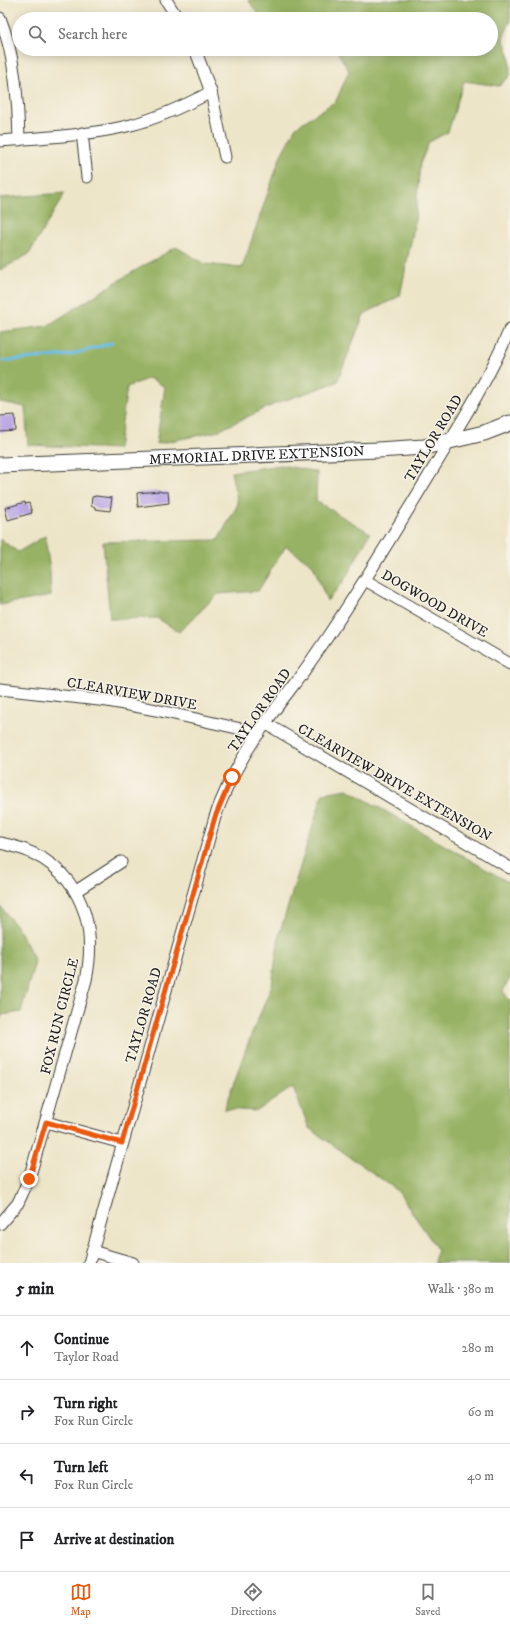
<!DOCTYPE html>
<meta charset="utf-8">
<style>
body{margin:0;font-family:"IM FELL DW Pica",serif;background:#f6f6f6;color:#202124}
.stop{position:absolute;width:12px;height:12px;margin:-9px;border:3px solid #ea580c;border-radius:50%;background:#fff}
.stop.end{background:#ea580c;border-color:#fff;box-shadow:0 1px 4px #0008}
.list{margin:0;padding:0;list-style:none}
h2{display:flex;justify-content:space-between;align-items:center;height:52px;margin:0;padding:0 16px;font-size:17px}
h2 small{font-size:13px;font-weight:400;color:#757577}
.list li{display:grid;grid-template-columns:26px 1fr auto;gap:12px;align-items:center;box-sizing:border-box;height:64px;padding:0 16px;border-top:1px solid #e0e0e0}
.list b{display:block;font-size:15px;white-space:nowrap}
.list p{margin:0;font-size:13px;white-space:nowrap;color:#757577}
.list em{font-size:13px;font-style:normal;color:#757577}
.icon{flex:none;width:22px;height:22px;fill:none;stroke:currentColor;stroke-width:2;stroke-linecap:round;stroke-linejoin:round}
.map{position:relative;flex:none;width:510px;height:1263px;overflow:hidden}
.search{position:absolute;background:#fff;box-shadow:0 2px 10px #0003;left:12px;right:12px;top:12px;height:44px;display:flex;align-items:center;gap:10px;box-sizing:border-box;padding:0 14px;border-radius:22px;color:#757577;font-size:15px}
.sheet{height:308px;background:#fff}
nav{display:flex;justify-content:space-around;align-items:center;box-sizing:border-box;height:56px;border-top:1px solid #e0e0e0;background:#fff;font-size:11px;color:#757577}
nav a{display:grid;justify-items:center;gap:2px}
nav .on{color:#ea580c}
.map>svg:first-child{display:block}
.forest{fill:#98b265;stroke:#5a6740}
.lines{fill:none;stroke-linecap:round;stroke-linejoin:round}
.stream{stroke:#6abde6;stroke-width:3}
.building{fill:#b4a0e3}
.street-casing{stroke:#3b3a36;stroke-width:13}
.secondary-casing{stroke:#3b3a36;stroke-width:17}
.street{stroke:#fff;stroke-width:11}
.secondary{stroke:#fff;stroke-width:15}
.route{stroke:#ea580c;stroke-width:5}
.labels{text-anchor:middle;stroke-width:3;stroke-linejoin:round;paint-order:stroke}
.street-label{font-size:14px;fill:#1c1c1c;stroke:#f7f3e8}
</style>
<div class="map">
<svg width="510" height="1263" viewBox="0 0 510 1263">
<rect width="100%" height="100%" fill="#f7f3e8"/>
<filter id="ink" filterUnits="userSpaceOnUse"><feTurbulence type="fractalNoise" baseFrequency=".025" numOctaves="2"/><feDisplacementMap in="SourceGraphic" scale="8" xChannelSelector="R" yChannelSelector="G"/><feConvolveMatrix kernelMatrix="1 2 1 2 8 2 1 2 1" color-interpolation-filters="sRGB"/></filter>
<filter id="wash" filterUnits="userSpaceOnUse"><feTurbulence type="fractalNoise" baseFrequency=".012" numOctaves="4" result="noise"/><feDisplacementMap in="SourceGraphic" scale="16" xChannelSelector="R" yChannelSelector="G"/><feGaussianBlur stdDeviation="0.9" result="paint"/><feColorMatrix in="noise" values="0 0 0 0 0 0 0 0 0 0 0 0 0 0 0 0 0 1.4 0 .05"/><feComposite in="paint" operator="in"/></filter>
<g filter="url(#wash)">
<rect width="100%" height="100%" fill="#ede5c8"/>
<g class="forest">
<polygon points="248,0 510,0 510,22 503,38 510,57 510,76 499,86 464,81 448,132 429,142 420,164 415,222 400,296 364,314 337,382 277,403 215,432 156,444 165,387 149,378 127,387 118,449 28,445 25,407 0,402 0,332 47,326 126,276 176,247 205,264 242,268 281,155 296,127 336,101 349,71 336,49 491,49 491,19 262,19"/>
<polygon points="65,193 29,254 0,270 0,198"/>
<polygon points="281,465 317,472 316,501 370,533 344,581 327,601 313,565 286,546 258,591 218,594 179,632 157,618 110,619 103,542 218,540 238,504 231,472"/>
<polygon points="45,536 50,571 51,596 0,605 0,539 18,552"/>
<polygon points="347,789 510,883 510,978 503,991 510,1001 510,1263 434,1263 437,1249 397,1190 309,1128 293,1087 257,1111 224,1109 247,1046 272,985 279,935 323,793"/>
<polygon points="0,906 20,931 35,961 21,1012 2,1015 0,1020"/>
</g>
<g class="lines">
<polyline class="stream" points="0,361 70,355 112,343"/>
</g>
<g id="blocks">
<g class="building">
<polygon points="15,415 16,431 0,432 0,416"/>
<polygon points="160,491 161,492 168,492 169,503 138,507 137,493"/>
<polygon points="96,496 112,498 110,511 95,509 95,507 91,506 92,497"/>
<polygon points="25,502 25,504 29,503 32,513 8,520 5,508"/>
</g>
</g>
</g>
<g filter="url(#ink)">
<use href="#blocks" fill-opacity="0" stroke="#3b3a36" stroke-width="1"/>
<g class="lines">
<defs>
<g id="street">
<polyline points="166,0 178,19"/>
<path d="M 0,18 C 15,55 18,99 19,140"/>
<polyline points="195,49 211,92 225,157"/>
<polyline points="82,133 87,177"/>
<path d="M 0,141 C 43,137 89,136 131,125 C 159,118 186,105 211,92"/>
<polyline points="365,580 510,664"/>
<polyline points="0,689 108,701 156,710 259,733"/>
<polyline points="265,723 510,868"/>
<path d="M 0,843 C 71,856 100,913 86,980 L 29,1179 L 18,1203 L 0,1224"/>
<polyline points="76,891 121,862"/>
<polyline points="46,1122 122,1143"/>
<polyline points="92,1251 133,1263"/>
<path d="M 89,1263 L 215,817 C 227,783 244,753 265,724 C 280,701 298,681 313,658 C 354,599 391,538 428,477 C 457,429 488,381 510,329"/>
</g>
<g id="secondary">
<path id="s1" d="M 0,465 L 378,450 L 424,447 L 484,433 L 510,423"/>
</g>
</defs>
<use href="#street" class="street-casing"/>
<use href="#secondary" class="secondary-casing"/>
<use href="#street" class="street"/>
<use href="#secondary" class="secondary"/>
</g>
</g>
<g class="lines" filter="url(#ink)">
<polyline class="route" points="29,1179 46,1122 122,1143 215,817 232,777"/>
</g>
<g class="labels">
<g class="street-label">
<text transform="translate(433 438) rotate(-59)" y="5">TAYLOR ROAD</text>
<text dy="5" stroke="none"><textPath href="#s1" startOffset="257">MEMORIAL DRIVE EXTENSION</textPath></text>
<text transform="translate(435 603) rotate(30)" y="5">DOGWOOD DRIVE</text>
<text transform="translate(132 693) rotate(10)" y="5">CLEARVIEW DRIVE</text>
<text transform="translate(259 710) rotate(-55)" y="5">TAYLOR ROAD</text>
<text transform="translate(395 782) rotate(30)" y="5">CLEARVIEW DRIVE EXTENSION</text>
<text transform="translate(143 1015) rotate(-74)" y="5">TAYLOR ROAD</text>
<text transform="translate(59 1016) rotate(-76)" y="5">FOX RUN CIRCLE</text>
</g>
</g>
</svg>
<div class="stop" style="left:232px;top:777px"></div>
<div class="stop end" style="left:29px;top:1179px"></div>
<div class="search"><svg class="icon" aria-label="search" viewBox="0 0 24 24"><circle cx="10" cy="10" r="6"/><path d="M15 15l6 6"/></svg>Search here</div>
</div>
<section class="sheet">
<h2>5 min<small>Walk · 380 m</small></h2>
<ul class="list">
<li><svg class="icon" aria-label="ahead" viewBox="0 0 24 24"><path d="M12 20V5M6 11l6-6 6 6"/></svg><div><b>Continue</b><p>Taylor Road</p></div><em>280 m</em></li>
<li><svg class="icon" aria-label="right" viewBox="0 0 24 24"><path d="M7 20v-9h11M14 6l5 5-5 5"/></svg><div><b>Turn right</b><p>Fox Run Circle</p></div><em>60 m</em></li>
<li><svg class="icon" aria-label="left" viewBox="0 0 24 24"><path d="M17 20v-9H6M10 6l-5 5 5 5"/></svg><div><b>Turn left</b><p>Fox Run Circle</p></div><em>40 m</em></li>
<li><svg class="icon" aria-label="arrive" viewBox="0 0 24 24"><path d="M6 21V4h12l-3 4 3 4H6"/></svg><div><b>Arrive at destination</b></div></li>
</ul>
</section>
<nav>
<a class="on"><svg class="icon" aria-label="map" viewBox="0 0 24 24"><path d="M3 6l6-2 6 2 6-2v14l-6 2-6-2-6 2zM9 4v14M15 6v14"/></svg>Map</a>
<a><svg class="icon" aria-label="directions" viewBox="0 0 24 24"><path d="M12 3l9 9-9 9-9-9zM9 14v-3h6M13 9l2 2-2 2"/></svg>Directions</a>
<a><svg class="icon" aria-label="saved" viewBox="0 0 24 24"><path d="M7 4h10v16l-5-4-5 4z"/></svg>Saved</a>
</nav>
